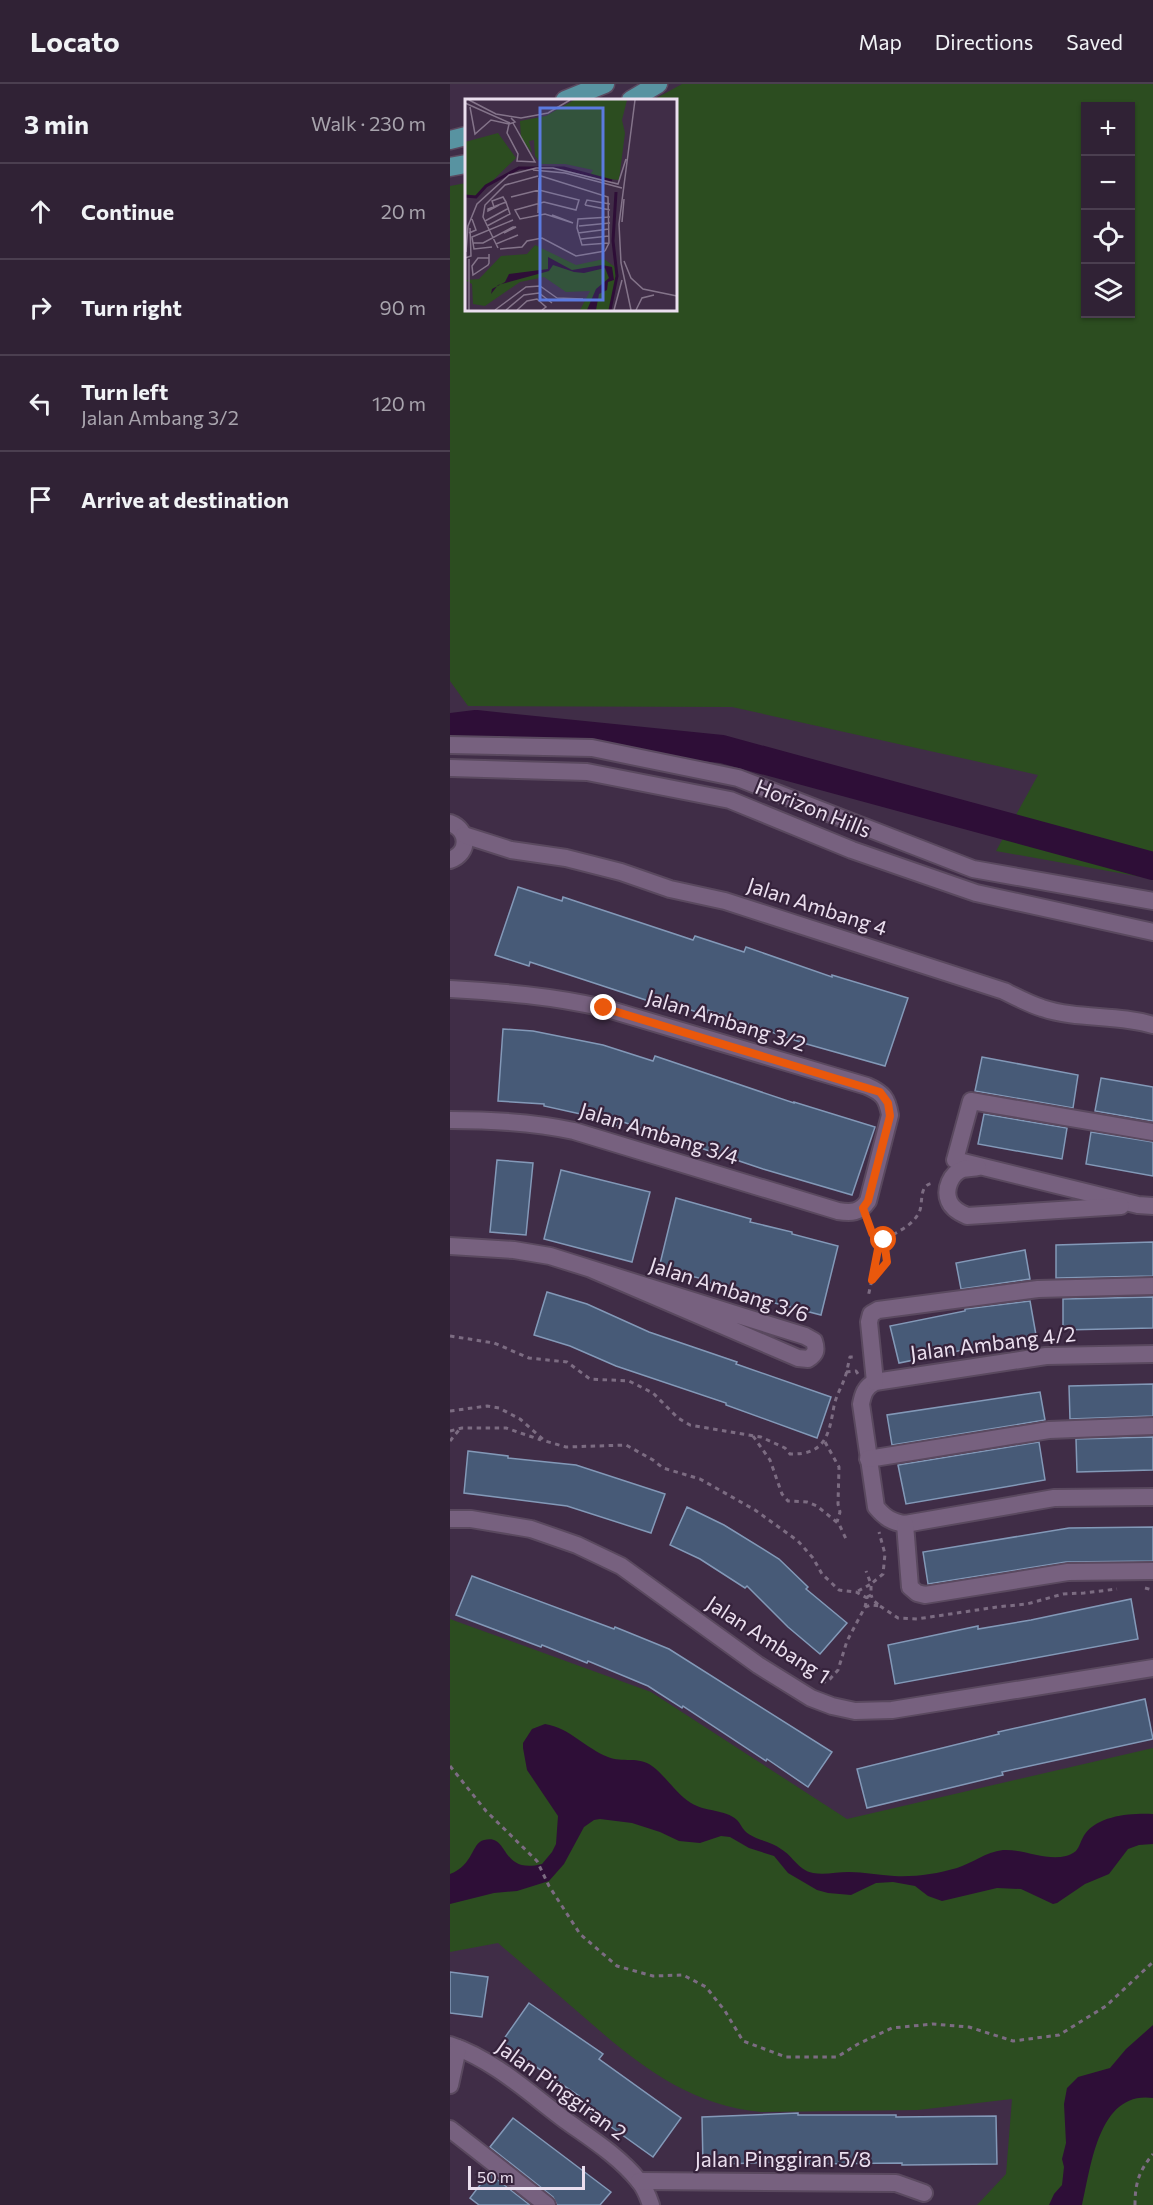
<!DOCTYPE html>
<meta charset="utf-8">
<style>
body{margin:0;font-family:Commissioner,sans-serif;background:#3c2f41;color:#f1f3f6}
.controls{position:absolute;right:18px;top:18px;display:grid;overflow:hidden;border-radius:0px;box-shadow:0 2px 4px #0004}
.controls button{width:54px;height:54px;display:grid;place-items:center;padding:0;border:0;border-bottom:2px solid #4b3f50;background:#302235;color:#f1f3f6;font:30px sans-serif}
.scale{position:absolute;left:18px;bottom:15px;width:117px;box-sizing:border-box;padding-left:6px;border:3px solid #ebdfef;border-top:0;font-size:16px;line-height:21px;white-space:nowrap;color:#ebdfef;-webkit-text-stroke:4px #36233c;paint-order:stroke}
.stop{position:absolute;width:18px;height:18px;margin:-14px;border:4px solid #ea580c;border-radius:50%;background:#fff}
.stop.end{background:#ea580c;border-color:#fff;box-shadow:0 2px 6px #0008}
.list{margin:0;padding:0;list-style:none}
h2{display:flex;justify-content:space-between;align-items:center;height:78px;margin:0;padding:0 24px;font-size:26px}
h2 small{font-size:20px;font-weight:400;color:#a8a4ad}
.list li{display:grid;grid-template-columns:39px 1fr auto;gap:18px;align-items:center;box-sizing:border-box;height:96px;padding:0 24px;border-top:2px solid #4b3f50}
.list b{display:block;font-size:22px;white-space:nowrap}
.list p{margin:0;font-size:20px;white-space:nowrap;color:#a8a4ad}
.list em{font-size:20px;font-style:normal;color:#a8a4ad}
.icon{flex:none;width:33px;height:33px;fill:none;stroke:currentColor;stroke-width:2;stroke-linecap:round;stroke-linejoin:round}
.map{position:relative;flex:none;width:703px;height:2121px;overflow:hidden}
header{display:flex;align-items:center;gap:36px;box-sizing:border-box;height:84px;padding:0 30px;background:#302235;border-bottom:2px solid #4b3f50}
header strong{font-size:28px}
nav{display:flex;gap:33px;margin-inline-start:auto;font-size:21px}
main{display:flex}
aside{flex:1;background:#302235}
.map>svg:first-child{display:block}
.green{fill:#2c4d20;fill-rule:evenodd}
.water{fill:#2e0e37}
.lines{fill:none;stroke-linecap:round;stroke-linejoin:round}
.river{stroke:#2e0e37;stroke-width:28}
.building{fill:#475a77;stroke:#8399b8;stroke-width:1.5}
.minor-casing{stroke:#5a495f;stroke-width:20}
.major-casing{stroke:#5a495f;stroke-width:21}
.path{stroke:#7c6c82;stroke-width:3;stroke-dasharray:4.5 4.5;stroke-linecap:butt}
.minor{stroke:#77617f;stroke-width:16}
.major{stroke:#5893a1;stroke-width:18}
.route{stroke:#ea580c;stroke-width:8}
.labels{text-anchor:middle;stroke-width:4.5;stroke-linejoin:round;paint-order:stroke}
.street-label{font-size:21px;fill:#ebdfef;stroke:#36233c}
.inset-river{fill:none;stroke:#2e0e37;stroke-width:3}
.inset-road{fill:none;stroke:#84748a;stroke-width:1.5}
.view{fill:#5b7adf;fill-opacity:0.15;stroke:#5b7adf;stroke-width:3}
.inset-edge{fill:none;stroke:#ebdfef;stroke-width:3}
</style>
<header>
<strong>Locato</strong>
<nav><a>Map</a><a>Directions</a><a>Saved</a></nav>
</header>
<main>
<aside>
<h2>3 min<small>Walk · 230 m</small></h2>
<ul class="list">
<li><svg class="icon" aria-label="ahead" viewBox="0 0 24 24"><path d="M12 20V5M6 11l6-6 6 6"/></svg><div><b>Continue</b></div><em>20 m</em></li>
<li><svg class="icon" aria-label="right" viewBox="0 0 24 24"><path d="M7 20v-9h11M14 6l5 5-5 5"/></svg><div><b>Turn right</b></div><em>90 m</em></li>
<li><svg class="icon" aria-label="left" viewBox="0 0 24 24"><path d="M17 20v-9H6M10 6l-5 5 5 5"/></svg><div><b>Turn left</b><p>Jalan Ambang 3/2</p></div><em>120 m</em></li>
<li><svg class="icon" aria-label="arrive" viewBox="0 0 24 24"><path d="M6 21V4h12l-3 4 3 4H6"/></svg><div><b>Arrive at destination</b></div></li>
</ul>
</aside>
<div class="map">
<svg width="703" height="2121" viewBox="0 0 703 2121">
<rect width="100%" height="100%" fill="#402d47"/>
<g class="green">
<path d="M 232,0 L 703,0 L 703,795 L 546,767 L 588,691 L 282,623 L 18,622 L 0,597 L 0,102 L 16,99 L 16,225 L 225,225 L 225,16 L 203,16 ZM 636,22 L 680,22 L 680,230 L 636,230 Z"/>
<path d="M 0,1535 L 201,1608 L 397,1735 L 703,1664 L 703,2121 L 527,2121 L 556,2090 L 562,2015 L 468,2026 L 311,2028 C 235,2021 183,1976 128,1928 C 101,1905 75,1882 48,1859 L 0,1868 Z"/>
</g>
<g class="water">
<path d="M 95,1640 C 120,1644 135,1664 158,1673 C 172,1679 189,1672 202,1682 C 216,1692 226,1710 241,1719 C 255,1728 275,1725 287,1736 C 290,1739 292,1744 295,1747 C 304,1756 321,1757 331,1765 C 343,1772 348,1786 363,1789 C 375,1791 387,1788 399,1788 C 414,1788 429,1791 444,1792 C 466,1793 486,1790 507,1784 C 523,1779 535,1768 553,1766 C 574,1765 595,1777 616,1772 C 631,1768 628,1760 635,1750 C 649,1731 682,1729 703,1730 L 703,1760 L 689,1761 L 678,1765 L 659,1790 L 635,1800 L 607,1819 L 603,1820 L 571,1805 L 547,1804 L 492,1817 L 478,1812 L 465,1802 L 443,1798 L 426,1799 L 401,1811 L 378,1809 L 367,1806 L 338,1789 L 324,1772 L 299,1764 L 280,1753 L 271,1752 L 250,1759 L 229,1757 L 210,1748 L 182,1739 L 150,1735 L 144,1736 L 134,1743 L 114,1780 L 99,1797 L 67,1807 L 44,1809 L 0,1820 L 0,1790 C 24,1781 21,1759 34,1756 C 60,1749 49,1791 92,1780 L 102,1768 L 106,1760 L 108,1732 L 77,1686 L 73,1664 L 73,1659 L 82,1645 Z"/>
<path d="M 703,1941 L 703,2014 C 648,2006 641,2084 632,2121 L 599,2121 L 604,2110 L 612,2101 L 614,2083 L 612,2075 L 616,2059 L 614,2020 L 617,2004 L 628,1993 L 660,1984 L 676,1965 Z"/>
</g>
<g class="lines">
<polyline class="river" points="0,643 26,640 272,665 703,782"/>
</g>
<g class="building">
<polygon points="68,803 112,817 113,813 243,856 245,852 294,868 296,863 382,893 382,891 458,914 435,982 353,959 258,926 256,931 213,917 211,921 80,878 79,882 45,871"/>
<polygon points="53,945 83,947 153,961 203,977 205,972 344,1019 344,1018 425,1043 402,1111 313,1085 173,1038 171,1043 135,1031 94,1022 94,1020 48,1017"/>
<polygon points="532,973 628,991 623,1024 525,1007"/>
<polygon points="651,994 703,1003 703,1037 645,1027"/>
<polygon points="534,1030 617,1044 612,1075 528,1060"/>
<polygon points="641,1048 703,1058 703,1092 636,1080"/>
<polygon points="47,1076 83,1079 76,1151 40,1148"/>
<polygon points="111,1086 200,1108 182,1178 94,1155"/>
<polygon points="226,1114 301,1135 300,1138 342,1148 342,1150 388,1162 371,1231 290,1210 291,1207 249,1196 249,1194 209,1184"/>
<polygon points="703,1158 703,1192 606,1194 606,1161"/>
<polygon points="575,1166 580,1195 511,1205 506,1179"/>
<polygon points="97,1208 137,1220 199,1248 287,1278 286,1280 381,1313 367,1354 276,1321 276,1319 166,1282 120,1262 84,1251"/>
<polygon points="703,1213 703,1244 613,1246 613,1215"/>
<polygon points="580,1217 586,1251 449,1279 440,1242 515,1227 515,1225"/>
<polygon points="703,1300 703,1332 620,1335 619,1302"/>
<polygon points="590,1308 595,1336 442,1361 437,1331"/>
<polygon points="703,1353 703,1386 627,1388 626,1355"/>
<polygon points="589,1358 595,1396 456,1420 448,1381"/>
<polygon points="18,1367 58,1372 58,1374 126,1381 215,1410 201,1449 117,1422 14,1409"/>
<polygon points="237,1423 274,1441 329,1475 358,1503 356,1505 397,1539 370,1570 338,1543 297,1502 295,1504 250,1475 220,1461"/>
<polygon points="703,1443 703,1477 616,1478 478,1500 473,1468 619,1444"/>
<polygon points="22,1492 164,1545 165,1543 219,1565 382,1668 358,1703 317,1675 316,1677 233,1622 232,1624 198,1602 138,1577 137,1579 92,1561 91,1563 6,1531"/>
<polygon points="681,1515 688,1555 445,1600 438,1561 528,1542 528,1545 581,1536"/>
<polygon points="695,1615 703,1655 552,1688 553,1691 417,1724 407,1685 549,1650 548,1648"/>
<polygon points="0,1888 38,1893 32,1933 0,1929"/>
<polygon points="79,1919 153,1970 149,1975 231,2034 203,2073 125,2017 129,2012 51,1959"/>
<polygon points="348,2029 348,2031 446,2031 446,2033 546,2032 547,2080 452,2081 452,2079 355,2080 355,2077 253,2081 252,2033"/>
<polygon points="63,2034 161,2108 150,2121 107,2121 103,2113 40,2063"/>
<polygon points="39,2089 80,2121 29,2121 20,2114"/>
</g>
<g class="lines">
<defs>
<g id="minor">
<polyline points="0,661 142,664 288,694 523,785 703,817"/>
<polyline points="0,684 137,688 280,716 402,766 526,809 703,848"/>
<path d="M 0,739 C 19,746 20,769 0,776"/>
<path d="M 14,751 L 61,766 L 116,774 L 171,788 L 220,805 L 275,817 L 554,907 C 566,913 579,920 592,924 C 628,936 667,930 703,941"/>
<path d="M 0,905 C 52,908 102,912 154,924 L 417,1002 C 433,1009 437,1014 440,1031 L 418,1117 C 410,1129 401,1129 388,1127 L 124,1047 C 83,1038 43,1036 0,1036"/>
<polyline points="703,1048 521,1017 505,1076 688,1121 703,1122"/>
<path d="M 528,1083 C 524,1084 518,1084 513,1085 C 501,1089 494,1105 499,1117 C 502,1125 510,1129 517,1132 L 671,1122"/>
<path d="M 0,1162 L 64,1166 L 100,1172 L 355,1252 L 364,1257 C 367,1266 366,1270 358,1275 L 348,1274 L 141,1185"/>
<path d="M 703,1270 L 596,1272 L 425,1298 C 415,1303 413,1310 411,1320 L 426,1423 C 435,1434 442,1438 455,1440 L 604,1414 L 703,1413"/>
<polyline points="425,1298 419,1238 421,1230 428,1226 588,1205 703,1202"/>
<polyline points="418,1375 599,1346 703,1342"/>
<polyline points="0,1435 21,1435 81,1445 127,1461 171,1482 308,1581 361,1614 382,1622 405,1627 442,1626 703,1584"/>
<polyline points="455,1440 460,1503 467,1509 475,1511 618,1488 703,1487"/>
<path d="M 0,1961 C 43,1975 79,2009 115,2036 C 140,2054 169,2072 189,2097 C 195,2104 198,2112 201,2121"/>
<polyline points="0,2001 8,1964"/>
<polyline points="0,2045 97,2121"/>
<polyline points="189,2097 446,2099 474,2109"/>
</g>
<g id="major">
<polyline points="115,16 155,0"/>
<polyline points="181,16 208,0"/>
<polyline points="0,56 16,52"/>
<polyline points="0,83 16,80"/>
</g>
</defs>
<use href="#minor" class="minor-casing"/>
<use href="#major" class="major-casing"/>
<g class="path">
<path d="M 417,1137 C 421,1147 428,1155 429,1165 L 418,1213"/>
<path d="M 423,1194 L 437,1178 L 434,1156 C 446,1148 464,1142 470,1126 C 473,1116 469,1100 484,1099"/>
<path d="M 0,1252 L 44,1259 L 79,1274 L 117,1278 L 140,1295 L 179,1297 L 203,1309 L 228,1334 L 240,1341 L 311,1353 L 335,1364 L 340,1370 C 376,1371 379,1350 384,1322 C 386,1312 391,1304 394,1296 C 397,1289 398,1280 400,1273 L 407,1273"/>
<polyline points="396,1288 406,1287 408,1290"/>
<polyline points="0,1327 37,1322 49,1324 70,1335 95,1357 116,1363 176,1361 203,1376 213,1384 250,1395 305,1426 348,1457 363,1474 372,1490 389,1506 406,1508 417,1514 415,1523 397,1557 388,1586 380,1595 371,1600"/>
<polyline points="0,1347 12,1344 56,1344 91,1356"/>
<polyline points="303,1352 320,1376 332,1410 338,1417 357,1418 367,1422 389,1440 397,1457"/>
<polyline points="0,1357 9,1346"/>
<polyline points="375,1358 389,1383 388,1420 390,1428 387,1438"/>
<polyline points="695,1504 703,1506"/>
<polyline points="408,1507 421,1500 416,1487"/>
<polyline points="417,1513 421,1511 421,1500 433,1490 435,1470 429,1448"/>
<polyline points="430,1522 448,1534 467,1535 547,1523 577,1520 613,1510 634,1509 667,1505"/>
<polyline points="415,1523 421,1521 430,1522 423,1516 421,1511"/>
<polyline points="0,1682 36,1727 87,1777 99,1802 130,1850 167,1882 203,1892 233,1891 256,1903 275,1927 293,1957 336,1973 387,1973 408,1960 442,1944 483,1940 519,1943 563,1957 609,1951 656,1922 703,1878"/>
<path d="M 685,2121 C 685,2099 689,2087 703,2070"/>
</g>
<use href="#minor" class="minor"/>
<use href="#major" class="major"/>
</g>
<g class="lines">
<polyline class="route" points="154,924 430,1008 438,1019 440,1032 418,1117 413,1124 422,1149 429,1160 422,1196 437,1178 434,1156"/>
</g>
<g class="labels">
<g class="street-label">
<text transform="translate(363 725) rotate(22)" y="7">Horizon Hills</text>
<text transform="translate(367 823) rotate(18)" y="7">Jalan Ambang 4</text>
<text transform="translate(276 937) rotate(17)" y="7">Jalan Ambang 3/2</text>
<text transform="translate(209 1050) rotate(17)" y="7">Jalan Ambang 3/4</text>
<text transform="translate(279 1206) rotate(18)" y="7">Jalan Ambang 3/6</text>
<text transform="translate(543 1260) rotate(-7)" y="7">Jalan Ambang 4/2</text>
<text transform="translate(318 1556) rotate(33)" y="7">Jalan Ambang 1</text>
<text transform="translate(111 2006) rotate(36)" y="7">Jalan Pinggiran 2</text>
<text x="333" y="2083">Jalan Pinggiran 5/8</text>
</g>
</g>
<g transform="translate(15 15)">
<rect width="212" height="212" fill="#402d47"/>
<path d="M 109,1 L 162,1 L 157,21 L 160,34 L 154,81 L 124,78 L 128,71 L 100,65 L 76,65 L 70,57 L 69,41 L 64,42 L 67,54 L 56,39 L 55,22 L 81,17 ZM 33,34 L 51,59 L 11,98 L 0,97 L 0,43 ZM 70,146 L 111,166 L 139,160 L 150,168 L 152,182 L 144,211 L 115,211 L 125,192 L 101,193 L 79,178 L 55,183 L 20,207 L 8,205 L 7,185 L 0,181 L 14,180 L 36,157 L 62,155 Z" fill="#2c4d20"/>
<path d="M 83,158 L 107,171 L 137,166 L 147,168 L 149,181 L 143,183 L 142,191 L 134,195 L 131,211 L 122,211 L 131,190 L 144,179 L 140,169 L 119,174 L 109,173 L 88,166 L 84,172 L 33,186 L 26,195 L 27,190 L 40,183 L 44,175 L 83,170 Z" fill="#2e0e37"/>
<path class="inset-river" d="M 0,97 L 11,98 L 21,87 L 54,69 L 99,69 L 147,82M 145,211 L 152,177 L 148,142 L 151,93"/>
<path class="inset-road" d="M 4,1 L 31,15 L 56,19 L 83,14 L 105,1M 0,4 L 45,24M 5,8 L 10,35 L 26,21 L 44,25M 46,19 L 50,23 L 44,25 L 42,34 L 53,55 L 52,62 L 70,63 L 48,24M 68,71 L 100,74 L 157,89M 76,77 L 143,98 L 144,144 L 140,152M 46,98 L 74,91 L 114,101 L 111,111 L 79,103 L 50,111 L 55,120 L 80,115 L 108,124 L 87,116M 120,106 L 122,101 L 145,105M 120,106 L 145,111M 29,108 L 27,102 L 38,98 L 41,103M 73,114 L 74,79M 20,122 L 44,109M 157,123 L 159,100M 22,127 L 45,115 L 41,103 L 23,110 L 23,112 L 34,106M 114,127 L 145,124M 4,134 L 11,131 L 7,120M 113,134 L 144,130M 116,140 L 144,137M 8,144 L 18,144 L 48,128 L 51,128 L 39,134M 144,144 L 117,146 L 112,129 L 113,120 L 145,118M 31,145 L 53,136M 27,148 L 9,150 L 7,138 L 48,121M 33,149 L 18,118 L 20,106 L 40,86 L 73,77M 35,150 L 57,148 L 62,142 L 77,139 L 111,157 L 140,152M 1,153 L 3,127 L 12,105 L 44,76 L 71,69 L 88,69 L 153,85 L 161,60M 0,159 L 6,157 L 5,129M 24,159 L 13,159 L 7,167 L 8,176 L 23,166 L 24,164 L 24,155M 4,160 L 4,211M 159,162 L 166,179 L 178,190 L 212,197M 92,199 L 118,200M 30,211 L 61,188 L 75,187 L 92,199M 41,211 L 59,196 L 74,194 L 87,204M 52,211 L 62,202 L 72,200 L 81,208 L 77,211M 149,211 L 157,181M 166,211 L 156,164 L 154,125 L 170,1M 171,211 L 177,199 L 189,196"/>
<path class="view" d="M 75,9 L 138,9 L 138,201 L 75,201 Z"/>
<rect width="212" height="212" class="inset-edge"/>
</g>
</svg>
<div class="controls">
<button>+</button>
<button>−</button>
<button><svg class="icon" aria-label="locate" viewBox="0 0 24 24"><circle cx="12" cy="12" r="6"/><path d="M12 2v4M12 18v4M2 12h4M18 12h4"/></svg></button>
<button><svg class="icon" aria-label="layers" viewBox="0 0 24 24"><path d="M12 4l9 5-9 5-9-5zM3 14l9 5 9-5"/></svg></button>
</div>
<div class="scale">50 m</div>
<div class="stop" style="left:434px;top:1156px"></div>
<div class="stop end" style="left:154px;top:924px"></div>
</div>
</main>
